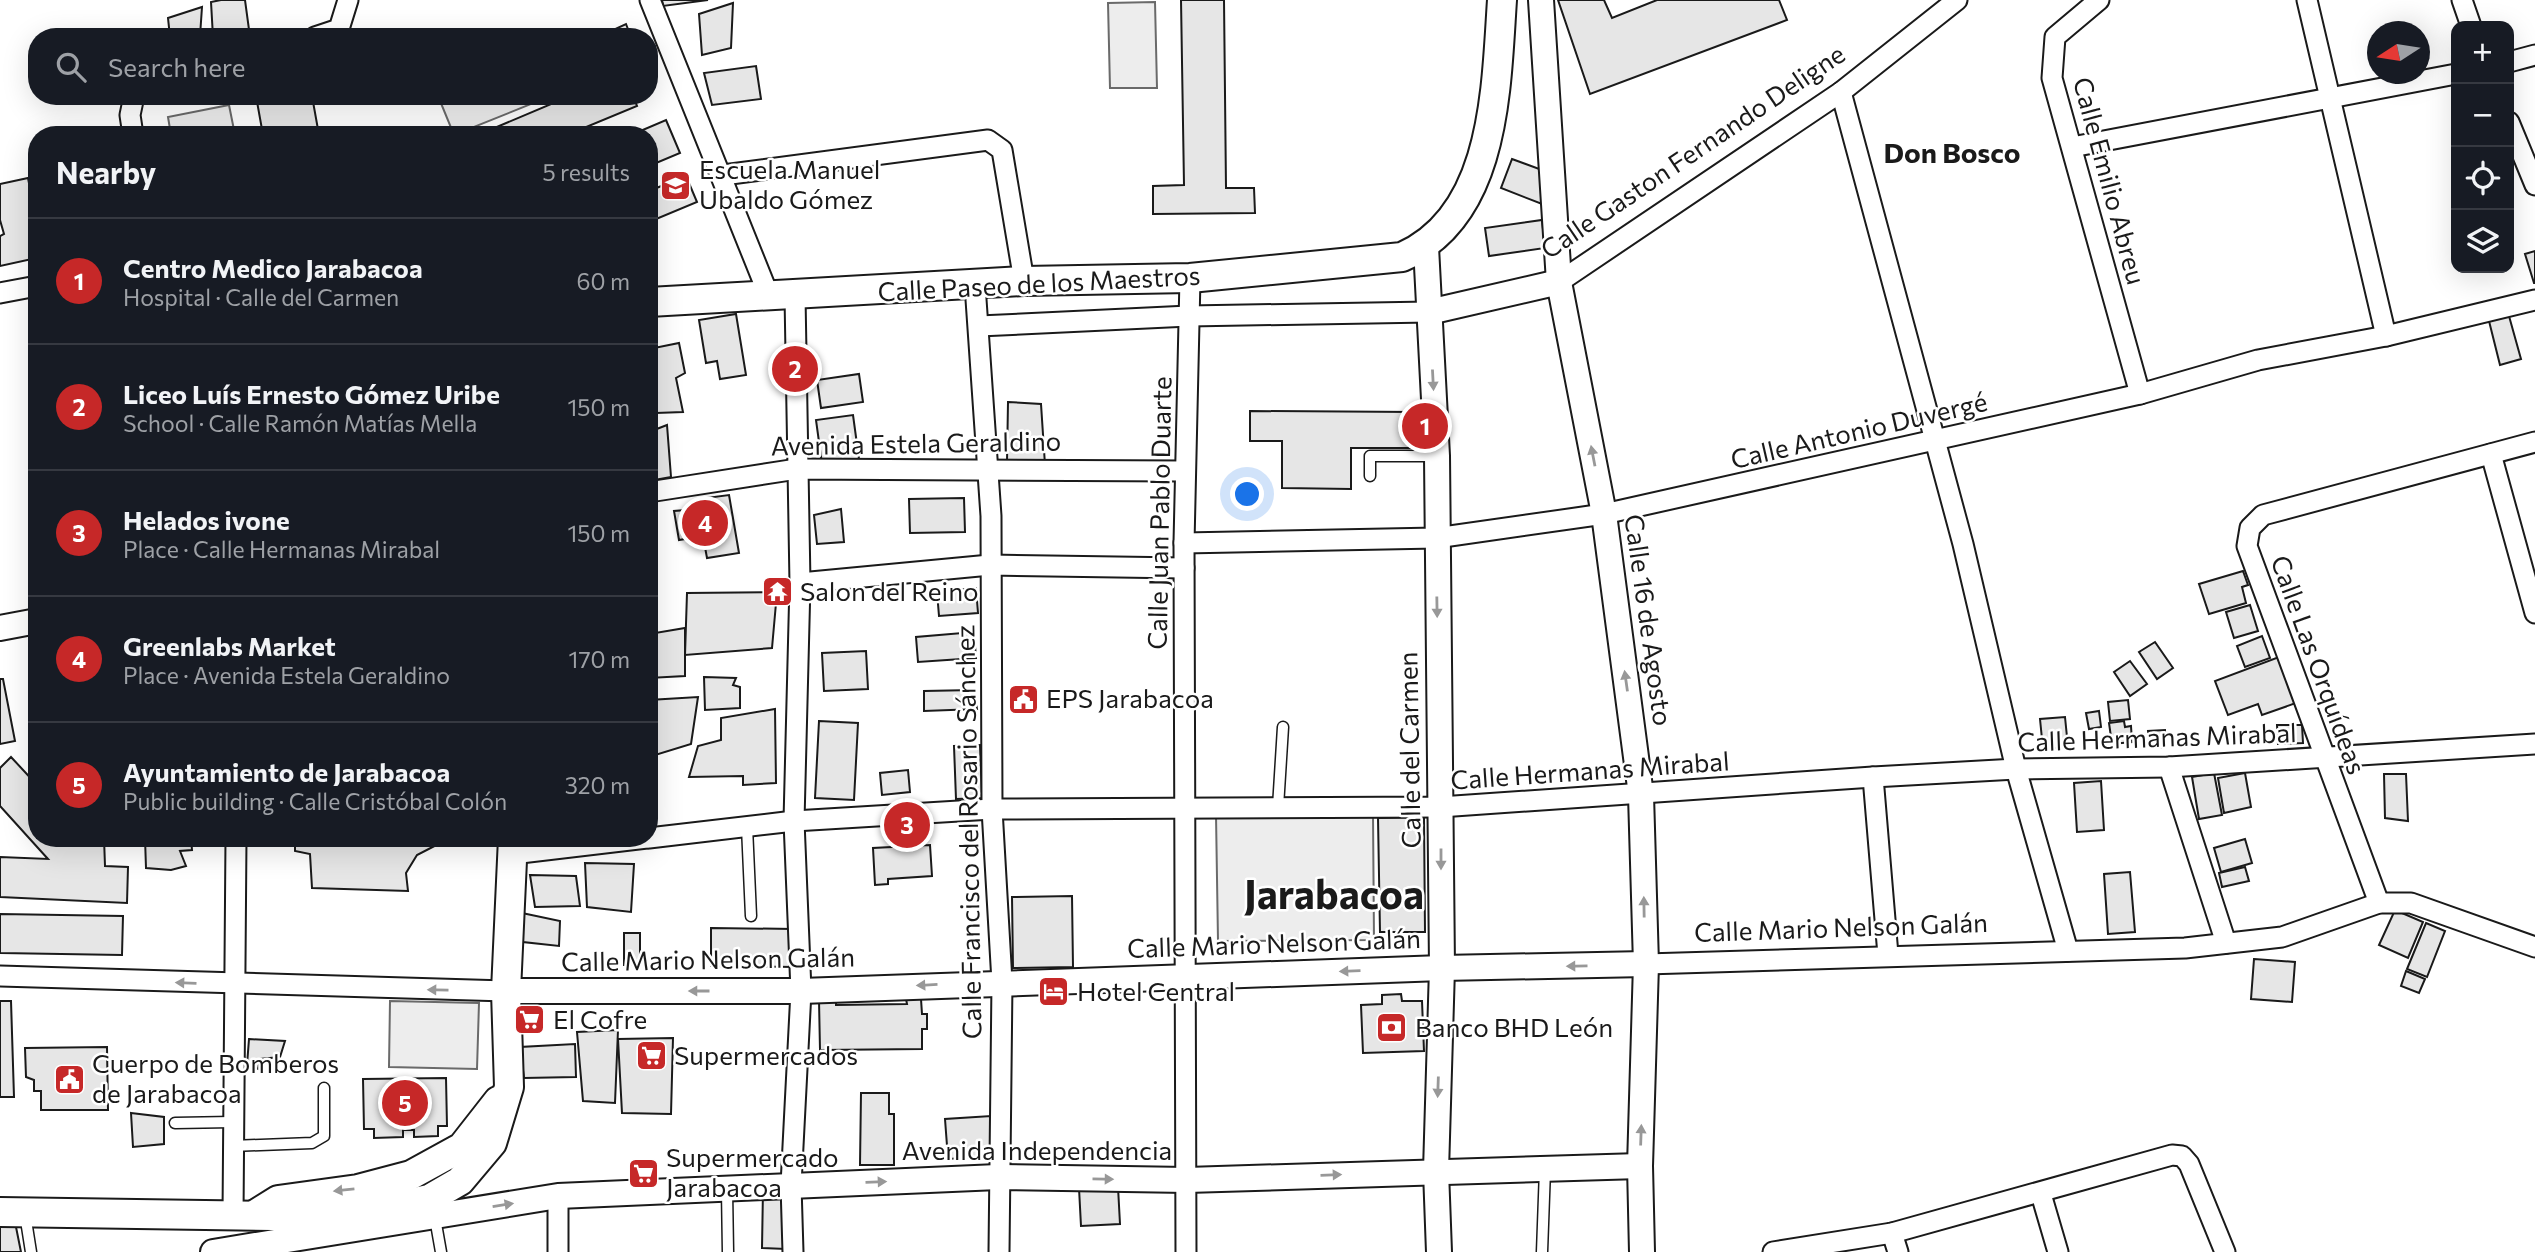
<!DOCTYPE html>
<meta charset="utf-8">
<style>
body{margin:0;font-family:Commissioner,sans-serif;background:#242831;color:#f1f3f6}
.controls{position:absolute;right:21px;top:21px;display:grid;overflow:hidden;border-radius:14px;box-shadow:0 7px 28px #0002}
.controls button{width:63px;height:63px;display:grid;place-items:center;padding:0;border:0;border-bottom:2px solid #363941;background:#171b24;color:#f1f3f6;font:35px sans-serif}
.compass{position:absolute;left:2367px;top:21px;width:63px;height:63px;border-radius:50%;background:#171b24;box-shadow:0 7px 28px #0002;rotate:258deg}
.you{position:absolute;left:1248px;top:495px;width:24px;height:24px;margin:-18px;border:5px solid #fff;border-radius:50%;background:#1a73e8;box-shadow:0 0 0 10px #1a73e833}
.badge{display:grid;place-items:center;width:46px;height:46px;border-radius:50%;background:#c62828;color:#fff;font-size:23px;font-weight:700}
.pin{position:absolute;translate:-50% -50%;border:4px solid #fff;box-shadow:0 2px 7px #0006}
.list{margin:0;padding:0;list-style:none}
h2{display:flex;justify-content:space-between;align-items:center;height:91px;margin:0;padding:0 28px;font-size:30px}
h2 small{font-size:23px;font-weight:400;color:#9ea1a6}
.list li{display:grid;grid-template-columns:46px 1fr auto;gap:21px;align-items:center;box-sizing:border-box;height:126px;padding:0 28px;border-top:2px solid #363941}
.list b{display:block;font-size:26px;white-space:nowrap}
.list p{margin:0;font-size:23px;white-space:nowrap;color:#9ea1a6}
.list em{font-size:23px;font-style:normal;color:#9ea1a6}
.icon{flex:none;width:38px;height:38px;fill:none;stroke:currentColor;stroke-width:2;stroke-linecap:round;stroke-linejoin:round}
.map{position:relative;flex:none;width:2535px;height:1252px;overflow:hidden}
.search{position:absolute;background:#171b24;box-shadow:0 7px 28px #0002;left:28px;top:28px;width:630px;height:77px;display:flex;align-items:center;gap:18px;box-sizing:border-box;padding:0 24px;border-radius:28px;color:#9ea1a6;font-size:26px}
.panel{position:absolute;background:#171b24;box-shadow:0 7px 28px #0002;left:28px;top:126px;width:630px;height:721px;border-radius:28px}
.map>svg:first-child{display:block}
.green{fill:#ededed;stroke:#6a6a6a;stroke-width:2}
.building{fill:#e6e6e6;stroke:#1a1a1a;stroke-width:2}
.lines{fill:none;stroke-linecap:round;stroke-linejoin:round}
.service-casing{stroke:#1a1a1a;stroke-width:13}
.minor-casing{stroke:#1a1a1a;stroke-width:23}
.tertiary-casing{stroke:#1a1a1a;stroke-width:28}
.secondary-casing{stroke:#1a1a1a;stroke-width:32}
.service{stroke:#fff;stroke-width:10}
.minor{stroke:#fff;stroke-width:19}
.tertiary{stroke:#fff;stroke-width:24}
.secondary{stroke:#fff;stroke-width:28}
.oneway{fill:#989898}
.labels{text-anchor:middle;stroke-width:5;stroke-linejoin:round;paint-order:stroke}
.street-label{font-size:26px;fill:#1a1a1a;stroke:#fff}
.poi-label{font-size:26px;fill:#1a1a1a;stroke:#fff;text-anchor:start}
.neighbourhood-label{font-size:28px;font-weight:bold;fill:#1a1a1a;stroke:#fff}
.town-label{font-size:40px;font-weight:bold;fill:#1a1a1a;stroke:#fff}
</style>
<div class="map">
<svg width="2535" height="1252" viewBox="0 0 2535 1252">
<rect width="100%" height="100%" fill="#fff"/>
<g class="green">
<polygon points="1155,2 1157,88 1110,88 1108,3"/>
<polygon points="438,96 540,96 541,100 454,135"/>
<polygon points="229,105 235,135 171,135 168,117"/>
<polygon points="1373,814 1374,940 1218,941 1216,815"/>
<polygon points="390,1001 479,1003 477,1069 389,1067"/>
</g>
<g class="building">
<polygon points="221,0 245,0 250,37 213,37 211,2"/>
<polygon points="662,0 708,0 663,6"/>
<polygon points="1181,0 1224,0 1226,188 1254,188 1255,213 1153,214 1153,186 1184,185"/>
<polygon points="1558,0 1604,0 1612,18 1657,0 1779,0 1787,20 1590,94"/>
<polygon points="733,3 731,48 702,55 699,14"/>
<polygon points="202,7 200,36 170,37 168,18"/>
<polygon points="626,24 631,37 598,37"/>
<polygon points="756,66 761,99 712,105 704,73"/>
<polygon points="256,96 312,96 319,135 263,135"/>
<polygon points="570,96 633,96 637,106 567,135 478,135"/>
<polygon points="666,120 680,153 649,166 649,135 631,135"/>
<polygon points="1512,159 1553,174 1542,204 1501,188"/>
<polygon points="686,176 697,202 649,222 649,191"/>
<polygon points="28,178 37,224 37,245 31,247 32,259 0,266 0,236 4,234 0,220 0,184"/>
<polygon points="1542,220 1545,248 1489,256 1485,228"/>
<polygon points="2535,251 2535,283 2534,283 2525,254"/>
<polygon points="736,314 746,375 720,379 717,361 706,363 699,320"/>
<polygon points="2509,316 2521,359 2500,365 2489,321"/>
<polygon points="679,343 685,373 676,378 683,412 656,413 649,378 649,349"/>
<polygon points="859,374 863,402 821,408 817,380"/>
<polygon points="1008,402 1041,404 1045,465 1007,462"/>
<polygon points="1250,411 1415,412 1414,448 1351,448 1351,489 1282,488 1282,441 1250,441"/>
<polygon points="853,415 859,459 822,464 816,420"/>
<polygon points="667,425 671,477 649,481 649,432"/>
<polygon points="729,495 739,553 707,558 703,536 679,540 674,511 699,509 698,499"/>
<polygon points="964,498 965,532 910,533 909,499"/>
<polygon points="841,509 844,542 817,544 814,515"/>
<polygon points="2243,571 2248,585 2242,587 2246,603 2209,614 2199,584"/>
<polygon points="976,588 978,613 939,616 937,592"/>
<polygon points="777,592 772,648 685,655 687,593"/>
<polygon points="2250,605 2258,631 2234,638 2226,612"/>
<polygon points="685,628 685,676 649,678 649,634"/>
<polygon points="974,632 976,658 918,662 916,637"/>
<polygon points="2262,636 2270,658 2245,667 2237,646"/>
<polygon points="2155,642 2173,668 2157,679 2139,652"/>
<polygon points="866,651 868,689 824,691 822,653"/>
<polygon points="2279,657 2296,703 2262,715 2258,704 2228,715 2215,681"/>
<polygon points="2130,661 2147,684 2130,696 2114,672"/>
<polygon points="704,677 736,678 733,685 740,687 740,708 705,710"/>
<polygon points="0,679 3,679 15,741 0,744"/>
<polygon points="974,690 977,709 924,711 924,691"/>
<polygon points="698,697 691,744 652,756 649,700"/>
<polygon points="2128,700 2130,719 2110,721 2108,702"/>
<polygon points="775,709 776,783 743,785 743,776 689,777 698,746 721,740 721,718"/>
<polygon points="2099,711 2101,727 2089,729 2086,713"/>
<polygon points="2065,717 2068,747 2043,749 2040,719"/>
<polygon points="819,721 858,723 854,800 815,798"/>
<polygon points="2124,721 2125,727 2131,726 2132,742 2112,744 2109,723"/>
<polygon points="2277,725 2302,725 2303,743 2278,744"/>
<polygon points="2165,730 2166,747 2150,748 2148,731"/>
<polygon points="980,745 982,798 956,799 954,746"/>
<polygon points="11,757 37,785 37,838 104,838 105,866 128,867 127,903 0,897 0,857 48,859 0,806 0,768"/>
<polygon points="908,770 910,792 882,795 880,773"/>
<polygon points="2214,773 2222,815 2199,819 2192,777"/>
<polygon points="2245,773 2251,807 2224,813 2218,778"/>
<polygon points="2384,774 2406,774 2408,821 2385,818"/>
<polygon points="2101,781 2104,830 2077,832 2074,783"/>
<polygon points="1424,817 1425,932 1380,932 1378,818"/>
<polygon points="145,838 191,838 192,850 180,851 186,866 171,870 146,868"/>
<polygon points="295,838 336,838 338,844 359,838 448,839 417,855 406,873 408,891 312,888 310,854 295,851"/>
<polygon points="2245,839 2252,863 2221,872 2214,848"/>
<polygon points="930,845 932,876 888,879 888,884 875,885 873,848"/>
<polygon points="585,863 634,864 631,912 587,907"/>
<polygon points="2245,867 2249,881 2222,887 2219,873"/>
<polygon points="2130,872 2135,932 2108,934 2104,874"/>
<polygon points="530,875 576,876 580,906 535,907"/>
<polygon points="1072,896 1073,967 1013,968 1012,897"/>
<polygon points="2395,910 2423,922 2408,958 2379,945"/>
<polygon points="522,913 560,921 559,946 523,942"/>
<polygon points="0,914 123,916 122,955 0,953"/>
<polygon points="2426,923 2445,931 2427,977 2407,969"/>
<polygon points="711,928 794,929 793,967 711,966"/>
<rect x="624" y="933" width="16" height="32"/>
<polygon points="2254,959 2295,962 2292,1002 2251,999"/>
<polygon points="2406,971 2425,979 2419,993 2401,986"/>
<polygon points="1401,994 1402,1001 1422,1001 1424,1051 1363,1053 1361,1005 1382,1004 1382,995"/>
<polygon points="906,999 921,999 922,1014 927,1014 927,1029 922,1029 922,1049 820,1050 819,1000 836,1000 836,1005 907,1004"/>
<polygon points="0,1001 11,1001 14,1097 0,1097"/>
<polygon points="618,1030 615,1103 583,1101 577,1032"/>
<polygon points="673,1038 671,1114 622,1113 618,1039"/>
<polygon points="249,1039 285,1041 280,1057 260,1059 258,1069 247,1065"/>
<polygon points="575,1044 576,1077 524,1078 520,1047"/>
<polygon points="107,1047 108,1110 41,1110 41,1091 34,1091 34,1080 26,1077 25,1048"/>
<polygon points="446,1078 447,1126 438,1126 438,1136 414,1137 414,1130 403,1130 403,1137 374,1138 374,1129 364,1129 363,1079"/>
<polygon points="861,1093 889,1093 889,1114 894,1114 894,1165 860,1165"/>
<polygon points="131,1113 164,1117 164,1144 133,1147"/>
<polygon points="991,1116 993,1156 948,1159 945,1119"/>
<polygon points="1118,1187 1120,1224 1081,1226 1079,1188"/>
<polygon points="763,1189 788,1189 786,1249 762,1248"/>
<polygon points="15,1222 21,1252 0,1252 0,1225"/>
</g>
<g class="lines">
<defs>
<g id="service">
<polyline points="1370,476 1370,456 1437,456"/>
<polyline points="1278,807 1283,727"/>
<polyline points="747,827 751,916"/>
<polyline points="175,1123 232,1122"/>
<polyline points="232,1146 312,1143 324,1136 324,1088"/>
<polyline points="727,1190 728,1252"/>
<polyline points="25,1214 31,1252"/>
<polyline points="435,1218 441,1252"/>
<polyline points="1542,1252 1545,1169"/>
</g>
<g id="minor">
<polyline points="650,0 769,296"/>
<polyline points="2099,0 2055,37 2052,78 2140,394"/>
<polyline points="2307,0 2386,336"/>
<polyline points="2462,0 2471,26"/>
<polyline points="315,37 339,29 348,0"/>
<polyline points="2509,62 2535,55"/>
<polyline points="1841,92 1963,544 2016,769 2068,951"/>
<polyline points="2509,122 2535,185"/>
<polyline points="133,135 130,115 134,96"/>
<polyline points="2072,147 2456,74"/>
<polyline points="723,175 988,140 1002,150 1024,281"/>
<polyline points="1559,282 1841,92 1957,0"/>
<polyline points="975,285 991,516 992,809 1002,982 999,1252"/>
<polyline points="0,293 37,286"/>
<polyline points="979,326 1189,316 1429,312"/>
<polyline points="2491,454 2535,613"/>
<polyline points="649,492 797,469 1185,471"/>
<polyline points="1184,543 1436,538 1604,514 2140,394 2258,360 2386,336 2535,300"/>
<polyline points="800,583 990,565 1184,568"/>
<polyline points="2169,767 2226,943"/>
<polyline points="1873,777 1888,955"/>
<polyline points="649,838 794,821 992,809 1440,807 1873,777 2016,769 2169,767 2535,744"/>
<polyline points="512,854 647,838"/>
<polyline points="2379,903 2247,546 2250,528 2263,515 2535,442"/>
<polyline points="1646,964 2185,948 2282,937 2379,903 2411,903 2535,947"/>
<polyline points="0,976 506,991"/>
<polyline points="2041,1194 2058,1252"/>
<polyline points="558,1196 558,1252"/>
<polyline points="233,1216 236,838"/>
<polyline points="1892,1233 1898,1252"/>
<polyline points="793,1252 791,1185 801,991 794,821 800,583 795,296"/>
<polyline points="1186,1252 1184,543 1190,278"/>
<polyline points="1773,1252 1892,1233 2172,1155 2182,1156 2189,1164 2225,1252"/>
</g>
<g id="tertiary">
<polyline points="1541,0 1559,282 1604,514 1641,795 1646,964 1640,1166 1642,1252"/>
<polyline points="1426,247 1437,456 1442,968 1436,1171 1439,1252"/>
<polyline points="1429,312 1559,282"/>
<polyline points="0,628 37,621"/>
<polyline points="506,991 801,991 1442,968 1646,964"/>
<polyline points="213,1252 558,1196 998,1177 1187,1180 1640,1166"/>
</g>
<g id="secondary">
<path d="M 649,302 L 1024,281 L 1190,278 L 1402,257 C 1496,216 1496,89 1502,0"/>
<polyline points="0,1212 347,1217 429,1199 460,1181 492,1143 509,1087 506,991 513,838"/>
<polyline points="254,1215 278,1200 358,1189 411,1175 462,1147 498,1101"/>
</g>
</defs>
<use href="#service" class="service-casing"/>
<use href="#minor" class="minor-casing"/>
<use href="#tertiary" class="tertiary-casing"/>
<use href="#secondary" class="secondary-casing"/>
<use href="#service" class="service"/>
<use href="#minor" class="minor"/>
<use href="#tertiary" class="tertiary"/>
<use href="#secondary" class="secondary"/>
</g>
<defs><path id="oneway-solid" d="M-6-.8H1V-3.2L6.5 0L1 3.2V.8H-6Z" transform="scale(1.75)"/></defs>
<g class="oneway">
<use href="#oneway-solid" transform="translate(1433 380) rotate(87)"/>
<use href="#oneway-solid" transform="translate(1593 456) rotate(-101)"/>
<use href="#oneway-solid" transform="translate(1437 607) rotate(89)"/>
<use href="#oneway-solid" transform="translate(1626 681) rotate(-98)"/>
<use href="#oneway-solid" transform="translate(1441 859) rotate(90)"/>
<use href="#oneway-solid" transform="translate(1644 907) rotate(-91)"/>
<use href="#oneway-solid" transform="translate(1577 966) rotate(179)"/>
<use href="#oneway-solid" transform="translate(1350 971) rotate(178)"/>
<use href="#oneway-solid" transform="translate(186 983) rotate(-178)"/>
<use href="#oneway-solid" transform="translate(927 985) rotate(177)"/>
<use href="#oneway-solid" transform="translate(438 990) rotate(-179)"/>
<use href="#oneway-solid" transform="translate(699 991) rotate(180)"/>
<use href="#oneway-solid" transform="translate(1438 1087) rotate(92)"/>
<use href="#oneway-solid" transform="translate(1641 1135) rotate(-88)"/>
<use href="#oneway-solid" transform="translate(1331 1175) rotate(-2)"/>
<use href="#oneway-solid" transform="translate(1103 1179) rotate(1)"/>
<use href="#oneway-solid" transform="translate(876 1182) rotate(-2)"/>
<use href="#oneway-solid" transform="translate(344 1190) rotate(174)"/>
<use href="#oneway-solid" transform="translate(503 1205) rotate(-9)"/>
</g>
<defs>
<symbol id="school-square" viewBox="-11 -11 22 22"><rect x="-9" y="-9" width="18" height="18" rx="4" fill="#c62828" stroke="#fff"/><path d="M0-5L7-2L0 1L-7-2ZM-4 1L0 2.5L4 1V4Q0 6-4 4Z" fill="#fff"/></symbol>
<symbol id="temple-square" viewBox="-11 -11 22 22"><rect x="-9" y="-9" width="18" height="18" rx="4" fill="#c62828" stroke="#fff"/><path d="M0-6L5-2H3V0L6.5 2.5H4V6H1.5V3h-3V6H-4V2.5H-6.5L-3 0V-2H-5Z" fill="#fff"/></symbol>
<symbol id="civic-square" viewBox="-11 -11 22 22"><rect x="-9" y="-9" width="18" height="18" rx="4" fill="#c62828" stroke="#fff"/><path d="M-.6-6.5H3V-4.5H.6V-3L4-1V1h2V6H-6V1h2V-1L-.6-3ZM-1.2 2.5V6h2.4V2.5Z" fill="#fff"/></symbol>
<symbol id="hotel-square" viewBox="-11 -11 22 22"><rect x="-9" y="-9" width="18" height="18" rx="4" fill="#c62828" stroke="#fff"/><path d="M-6-4.5h1.5V1H6V5H4.5V3h-9V5H-6ZM-4 0a1.8 1.8 0 1 1 3.6 0ZM.5 0V-2.5h3Q6-2.5 6 0Z" fill="#fff"/></symbol>
<symbol id="supermarket-square" viewBox="-11 -11 22 22"><rect x="-9" y="-9" width="18" height="18" rx="4" fill="#c62828" stroke="#fff"/><path d="M-6-5.5h2.5l.6 2H6L4.5 2H-2.5L-4.4-4H-6ZM-1.5 3.2a1.3 1.3 0 1 0 .1 0ZM3 3.2a1.3 1.3 0 1 0 .1 0Z" fill="#fff"/></symbol>
<symbol id="bank-square" viewBox="-11 -11 22 22"><rect x="-9" y="-9" width="18" height="18" rx="4" fill="#c62828" stroke="#fff"/><path d="M-6-4H6V4H-6ZM0-2.3a2.3 2.3 0 1 0 0 4.6a2.3 2.3 0 1 0 0-4.6Z" fill="#fff"/></symbol>
</defs>
<g fill-rule="evenodd">
<use href="#school-square" x="658" y="168" width="35" height="35"/>
<use href="#temple-square" x="760" y="574" width="35" height="35"/>
<use href="#civic-square" x="1006" y="682" width="35" height="35"/>
<use href="#hotel-square" x="1036" y="974" width="35" height="35"/>
<use href="#supermarket-square" x="512" y="1002" width="35" height="35"/>
<use href="#bank-square" x="1374" y="1010" width="35" height="35"/>
<use href="#supermarket-square" x="634" y="1038" width="35" height="35"/>
<use href="#civic-square" x="52" y="1062" width="35" height="35"/>
<use href="#supermarket-square" x="626" y="1156" width="35" height="35"/>
</g>
<g class="labels">
<g class="street-label">
<text transform="translate(1693 152) rotate(-34)" y="9">Calle Gaston Fernando Deligne</text>
<text transform="translate(2109 181) rotate(75)" y="9">Calle Emilio Abreu</text>
<text transform="translate(1039 284) rotate(-3)" y="9">Calle Paseo de los Maestros</text>
<text transform="translate(1859 431) rotate(-13)" y="9">Calle Antonio Duvergé</text>
<text transform="translate(916 444) rotate(-1)" y="9">Avenida Estela Geraldino</text>
<text transform="translate(1160 513) rotate(-89)" y="9">Calle Juan Pablo Duarte</text>
<text transform="translate(1648 620) rotate(82)" y="9">Calle 16 de Agosto</text>
<text transform="translate(2318 665) rotate(70)" y="9">Calle Las Orquídeas</text>
<text transform="translate(2157 738) rotate(-2)" y="9">Calle Hermanas Mirabal</text>
<text transform="translate(1410 750) rotate(-91)" y="9">Calle del Carmen</text>
<text transform="translate(1590 771) rotate(-4)" y="9">Calle Hermanas Mirabal</text>
<text transform="translate(969 832) rotate(-91)" y="9">Calle Francisco del Rosario Sánchez</text>
<text transform="translate(1841 928) rotate(-2)" y="9">Calle Mario Nelson Galán</text>
<text transform="translate(1274 944) rotate(-2)" y="9">Calle Mario Nelson Galán</text>
<text transform="translate(708 960) rotate(-1)" y="9">Calle Mario Nelson Galán</text>
<text x="1037" y="1160">Avenida Independencia</text>
</g>
<g class="poi-label">
<text x="699" y="179">Escuela Manuel<tspan x="699" dy="30">Ubaldo Gómez</tspan></text>
<text x="800" y="601">Salon del Reino</text>
<text x="1046" y="708">EPS Jarabacoa</text>
<text x="1077" y="1001">Hotel Central</text>
<text x="553" y="1029">El Cofre</text>
<text x="1415" y="1037">Banco BHD León</text>
<text x="674" y="1065">Supermercados</text>
<text x="92" y="1073">Cuerpo de Bomberos<tspan x="92" dy="30">de Jarabacoa</tspan></text>
<text x="666" y="1167">Supermercado<tspan x="666" dy="30">Jarabacoa</tspan></text>
</g>
<g class="neighbourhood-label">
<text x="1952" y="163">Don Bosco</text>
</g>
<g class="town-label">
<text x="1334" y="909">Jarabacoa</text>
</g>
</g>
</svg>
<div class="controls">
<button>+</button>
<button>−</button>
<button><svg class="icon" aria-label="locate" viewBox="0 0 24 24"><circle cx="12" cy="12" r="6"/><path d="M12 2v4M12 18v4M2 12h4M18 12h4"/></svg></button>
<button><svg class="icon" aria-label="layers" viewBox="0 0 24 24"><path d="M12 4l9 5-9 5-9-5zM3 14l9 5 9-5"/></svg></button>
</div>
<svg class="compass" viewBox="-18 -18 36 36"><path d="M0-13l5 13h-10z" fill="#e53935"/><path d="M0 13l5-13h-10z" fill="#9ea1a6"/></svg>
<div class="you"></div>
<div class="pin badge" style="left:1425px;top:426px">1</div>
<div class="pin badge" style="left:795px;top:369px">2</div>
<div class="pin badge" style="left:907px;top:825px">3</div>
<div class="pin badge" style="left:705px;top:523px">4</div>
<div class="pin badge" style="left:405px;top:1103px">5</div>
<div class="search"><svg class="icon" aria-label="search" viewBox="0 0 24 24"><circle cx="10" cy="10" r="6"/><path d="M15 15l6 6"/></svg>Search here</div>
<section class="panel">
<h2>Nearby<small>5 results</small></h2>
<ul class="list">
<li><span class="badge">1</span><div><b>Centro Medico Jarabacoa</b><p>Hospital · Calle del Carmen</p></div><em>60 m</em></li>
<li><span class="badge">2</span><div><b>Liceo Luís Ernesto Gómez Uribe</b><p>School · Calle Ramón Matías Mella</p></div><em>150 m</em></li>
<li><span class="badge">3</span><div><b>Helados ivone</b><p>Place · Calle Hermanas Mirabal</p></div><em>150 m</em></li>
<li><span class="badge">4</span><div><b>Greenlabs Market</b><p>Place · Avenida Estela Geraldino</p></div><em>170 m</em></li>
<li><span class="badge">5</span><div><b>Ayuntamiento de Jarabacoa</b><p>Public building · Calle Cristóbal Colón</p></div><em>320 m</em></li>
</ul>
</section>
</div>
